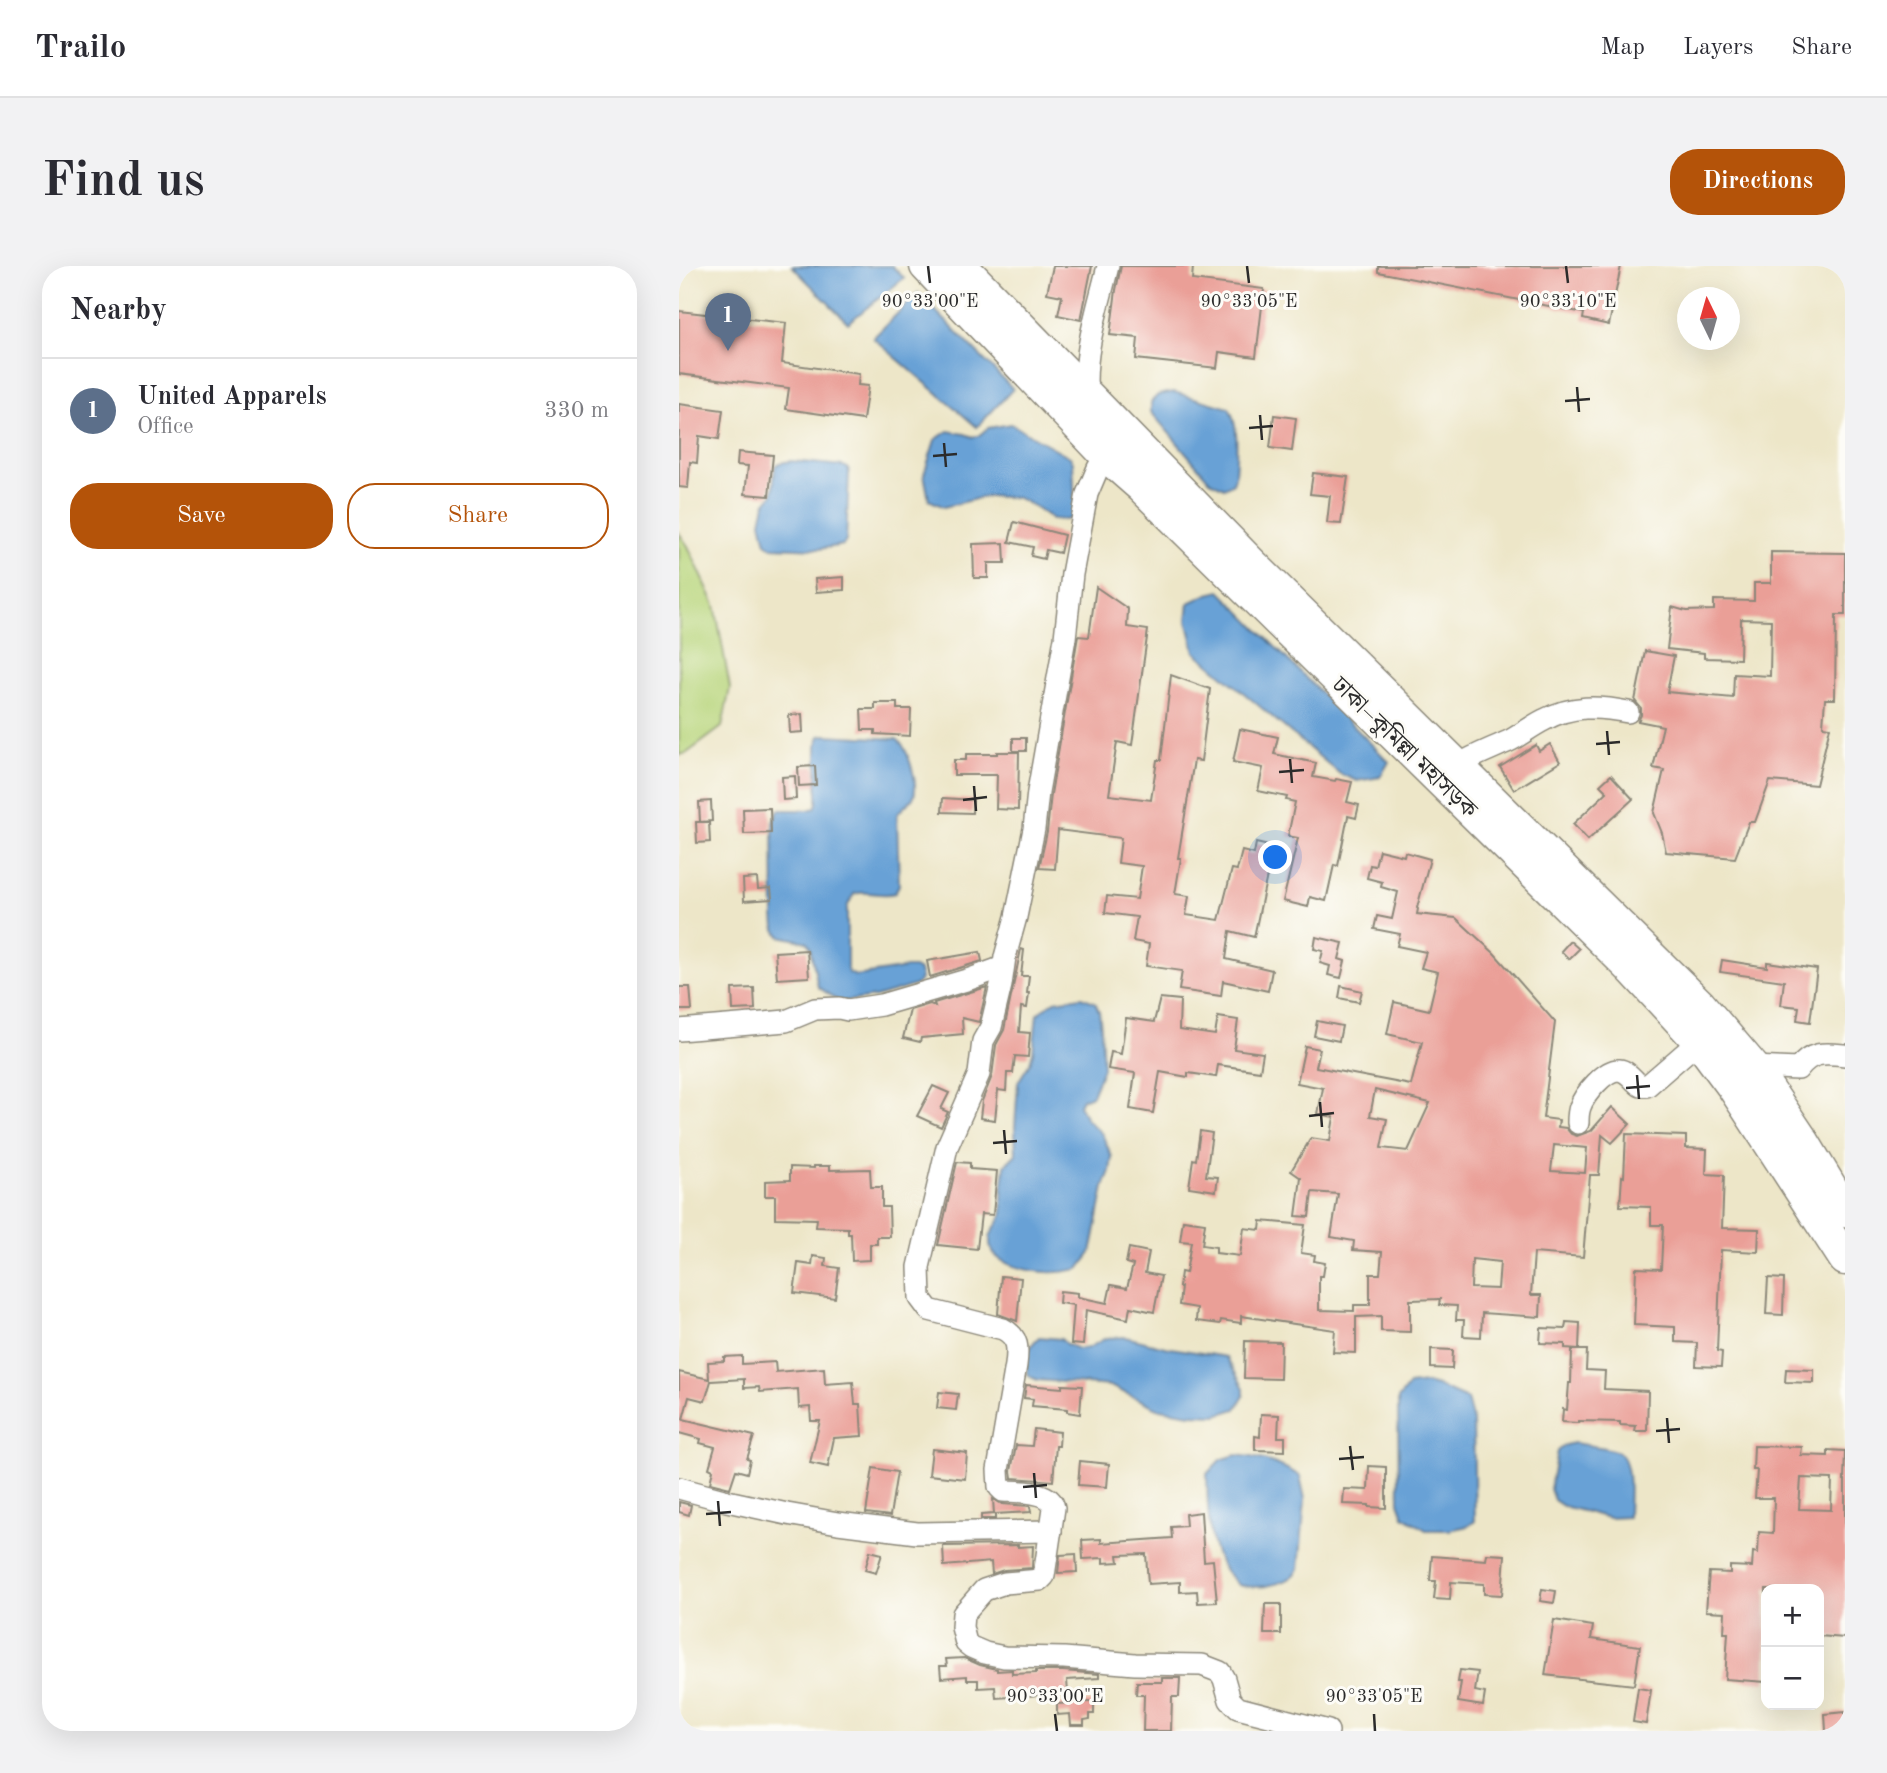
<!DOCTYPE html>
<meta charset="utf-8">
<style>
body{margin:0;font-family:"Old Standard TT","Noto Serif Bengali",serif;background:#f2f2f3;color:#2b2b33}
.controls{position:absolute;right:21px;bottom:21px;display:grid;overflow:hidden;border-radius:14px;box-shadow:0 7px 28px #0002}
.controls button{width:63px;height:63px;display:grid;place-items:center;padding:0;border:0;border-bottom:2px solid #e1e1e2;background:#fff;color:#2b2b33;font:35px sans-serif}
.compass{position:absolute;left:998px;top:21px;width:63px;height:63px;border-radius:50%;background:#fff;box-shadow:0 7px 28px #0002;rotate:355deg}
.you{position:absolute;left:597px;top:592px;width:24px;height:24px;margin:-18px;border:5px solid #fff;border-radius:50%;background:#1a73e8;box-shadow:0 0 0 10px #1a73e833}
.badge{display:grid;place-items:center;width:46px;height:46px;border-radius:50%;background:#b45309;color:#fff;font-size:23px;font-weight:700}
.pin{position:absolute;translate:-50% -58px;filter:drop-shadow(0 2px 4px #0008)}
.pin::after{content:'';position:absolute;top:37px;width:24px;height:21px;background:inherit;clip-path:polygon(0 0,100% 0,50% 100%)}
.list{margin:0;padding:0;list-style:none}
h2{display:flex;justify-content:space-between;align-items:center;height:91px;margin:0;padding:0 28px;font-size:30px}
h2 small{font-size:23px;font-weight:400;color:#7c7c81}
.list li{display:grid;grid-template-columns:46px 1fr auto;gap:21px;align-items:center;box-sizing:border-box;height:105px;padding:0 28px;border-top:2px solid #e1e1e2}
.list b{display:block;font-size:26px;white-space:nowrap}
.list p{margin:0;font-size:23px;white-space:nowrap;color:#7c7c81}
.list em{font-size:23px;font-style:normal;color:#7c7c81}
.actions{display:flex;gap:14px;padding:21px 28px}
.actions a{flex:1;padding:16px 0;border:2px solid #b45309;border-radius:28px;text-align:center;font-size:24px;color:#b45309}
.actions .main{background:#b45309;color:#fff}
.map{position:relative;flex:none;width:1166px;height:1465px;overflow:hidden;border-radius:28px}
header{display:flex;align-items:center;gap:42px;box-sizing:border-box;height:98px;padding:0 35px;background:#fff;border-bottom:2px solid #e1e1e2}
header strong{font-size:33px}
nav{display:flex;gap:38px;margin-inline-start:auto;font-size:24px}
.intro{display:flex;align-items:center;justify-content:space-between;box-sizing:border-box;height:168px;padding:0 42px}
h1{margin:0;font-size:49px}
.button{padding:18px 32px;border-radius:28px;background:#b45309;color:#fff;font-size:24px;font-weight:700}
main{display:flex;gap:42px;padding:0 42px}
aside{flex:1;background:#fff;border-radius:28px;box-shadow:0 7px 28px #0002}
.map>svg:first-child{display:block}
.green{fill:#b8d57b;stroke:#728053;stroke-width:2}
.water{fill:#67a1d6;stroke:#496680;stroke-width:2}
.building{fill:#ea9f97;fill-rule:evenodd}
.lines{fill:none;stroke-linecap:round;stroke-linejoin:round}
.minor-casing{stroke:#8c887a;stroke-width:24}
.highway-casing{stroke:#8c887a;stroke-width:35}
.minor{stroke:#fff;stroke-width:21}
.highway{stroke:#fff;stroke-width:32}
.ticks{fill:none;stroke:#2b2b2b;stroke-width:2.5}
.labels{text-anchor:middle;stroke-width:6;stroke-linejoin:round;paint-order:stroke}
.street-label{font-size:24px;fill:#2b2b2b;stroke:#fdfcf7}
.ticks-label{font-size:18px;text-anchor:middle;fill:#2b2b2b;stroke:#fdfcf7;stroke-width:6;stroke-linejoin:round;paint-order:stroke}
</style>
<header>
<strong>Trailo</strong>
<nav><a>Map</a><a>Layers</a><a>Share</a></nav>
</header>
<div class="intro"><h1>Find us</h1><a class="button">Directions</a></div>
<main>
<aside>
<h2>Nearby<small></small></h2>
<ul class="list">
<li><span class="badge" style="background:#5c6f8a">1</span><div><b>United Apparels</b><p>Office</p></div><em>330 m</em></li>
</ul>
<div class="actions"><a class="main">Save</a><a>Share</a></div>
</aside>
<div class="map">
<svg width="1166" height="1465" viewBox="0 0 1166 1465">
<rect width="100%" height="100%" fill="#fdfcf7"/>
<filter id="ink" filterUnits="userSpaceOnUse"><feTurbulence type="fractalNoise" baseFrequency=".0143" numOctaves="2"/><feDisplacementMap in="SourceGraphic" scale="14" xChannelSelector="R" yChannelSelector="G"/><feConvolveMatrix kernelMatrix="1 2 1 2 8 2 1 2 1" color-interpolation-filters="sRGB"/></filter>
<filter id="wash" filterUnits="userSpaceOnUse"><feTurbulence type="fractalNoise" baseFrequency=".00686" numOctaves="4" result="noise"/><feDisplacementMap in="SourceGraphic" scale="28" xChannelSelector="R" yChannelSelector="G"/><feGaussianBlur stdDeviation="1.57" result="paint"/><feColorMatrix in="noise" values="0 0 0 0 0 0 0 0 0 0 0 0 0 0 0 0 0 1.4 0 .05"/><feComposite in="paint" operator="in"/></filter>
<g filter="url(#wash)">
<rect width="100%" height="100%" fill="#ede6c8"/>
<polygon class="green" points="0,267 9,280 36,339 51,422 43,461 8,487 0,489"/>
<g class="water">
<polygon points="113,0 213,0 225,12 169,57"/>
<polygon points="239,27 334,123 298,161 194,72"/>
<path d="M 495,126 L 550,142 C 561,162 557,188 556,211 L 554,217 L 545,222 L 531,215 L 472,146 L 472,136 L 479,129 Z"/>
<polygon points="332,158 391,191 394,196 396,242 394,251 387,254 373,253 358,242 339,232 309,230 265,241 250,234 245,208 256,174 269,165 286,168 294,171 299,170 309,162"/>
<polygon points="112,195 164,200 169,202 170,206 167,275 164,279 140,283 93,281 87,277 82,256 86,238 94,228 96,200 101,197"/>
<polygon points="541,325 710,496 701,511 678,515 661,508 516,386 508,354 510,337 529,328"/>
<path d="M 146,469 L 218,473 C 228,480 241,519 234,532 C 232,535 221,544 218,549 L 220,619 L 216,627 C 202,631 188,624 175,628 L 168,641 L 168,703 L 170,707 L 177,710 L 227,702 L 235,702 L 240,705 L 242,713 L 237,719 L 197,731 L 161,736 L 139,721 L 131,681 L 128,676 L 101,670 L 96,662 L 95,650 L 94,556 L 100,544 L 129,544 L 136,542 L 138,537 L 138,479 L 141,470 Z"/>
<path d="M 402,731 L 416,736 L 420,745 L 422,761 L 424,802 L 413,829 L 403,833 L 400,839 L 407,853 L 423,868 L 433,891 L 431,905 L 425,921 L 412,987 L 400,1003 C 393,1004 385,1006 378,1006 C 358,1007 308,1001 311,973 C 312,963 320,958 323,949 C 325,944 323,938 323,933 C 323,922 325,910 326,899 L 337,888 L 336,861 L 339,816 L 351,797 L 354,786 L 358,748 L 376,735 Z"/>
<path d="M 360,1071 L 382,1073 L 387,1078 L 399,1083 L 409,1082 L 427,1072 L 447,1071 L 486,1081 L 547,1091 L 565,1122 L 565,1130 L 557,1143 L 538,1149 L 512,1148 L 481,1143 L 431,1120 L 358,1114 L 350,1110 C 344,1095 348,1082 360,1071 Z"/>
<polygon points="747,1117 758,1120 788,1133 794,1156 796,1255 789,1260 770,1264 747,1264 725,1250 720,1236 719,1133 730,1119"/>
<path d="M 895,1177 C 907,1179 929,1181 939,1186 C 954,1195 949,1234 949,1251 L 930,1252 L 884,1240 L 875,1234 L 871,1223 L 878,1185 L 886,1179 Z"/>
<path d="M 557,1189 C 580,1191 602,1198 621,1210 L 626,1233 L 620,1303 C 613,1315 600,1317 588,1320 C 581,1321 567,1321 560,1319 C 557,1317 555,1314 552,1311 C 527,1288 529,1240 528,1208 L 541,1194 Z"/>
</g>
<g id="blocks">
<g class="building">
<polygon points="374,0 413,0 402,54 379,49 383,30 368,27"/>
<polygon points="442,0 514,0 513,14 585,23 577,91 540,86 538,102 457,93 459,72 431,69 437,24"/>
<polygon points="699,0 942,0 930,59 904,53 905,47 699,6"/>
<polygon points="0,45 107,57 103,97 180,108 179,119 189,120 184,154 107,143 110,122 0,108"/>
<polygon points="0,138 44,144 40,173 20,170 18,197 11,196 9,222 0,221"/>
<polygon points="595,149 617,152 613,185 591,182"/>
<polygon points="59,186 94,189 90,230 66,228 69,200 58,199"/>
<polygon points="634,207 669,211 662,258 648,257 651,230 631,228"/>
<polygon points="335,256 385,269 381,287 367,284 365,293 352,290 354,281 330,276"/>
<polygon points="325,277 326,297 309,297 309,312 295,312 294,278"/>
<polygon points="1092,286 1166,287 1166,349 1157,349 1156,433 1146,433 1144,460 1151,461 1137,519 1091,515 1076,556 1070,556 1056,592 987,586 983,567 975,547 985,504 974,502 984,460 959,455 962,449 962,442 956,435 966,385 995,390 988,426 1054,432 1055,408 1091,410 1092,354 1062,353 1061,393 1025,392 1025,387 988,383 993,341 1007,345 1035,344 1035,334 1075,335 1075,317 1092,317"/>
<polygon points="165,311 165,324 137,326 136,313"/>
<polygon points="417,321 449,343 448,361 469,364 453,479 438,476 430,529 472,534 478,494 482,494 492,409 531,423 522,495 515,494 499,592 502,592 496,628 510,630 507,649 540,654 553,603 558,604 563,585 575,588 577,577 594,581 575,671 551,665 547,693 593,704 589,725 544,715 542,730 500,724 503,705 467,700 470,678 454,675 458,651 426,647 428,630 458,633 463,600 439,597 442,572 379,564 376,603 360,602 368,566 372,528 399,370 410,371"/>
<polygon points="196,437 218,437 218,443 232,443 231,470 196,468 196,464 183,464 182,443 196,443"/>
<polygon points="123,448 124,466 111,467 110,449"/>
<polygon points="561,463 599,471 595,488 637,497 634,511 656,515 657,513 673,516 668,536 680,539 677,552 669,550 659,600 655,599 647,635 631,631 629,641 604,635 619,572 609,570 616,536 607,534 608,531 579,525 584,502 554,496"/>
<rect x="334" y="472" width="13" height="13"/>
<polygon points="871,478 881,496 835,524 821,501 857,479 860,485"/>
<polygon points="318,486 340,486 339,544 317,543 318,509 275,509 275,494 287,494 287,488 318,488"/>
<polygon points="136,500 137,519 120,520 119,501"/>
<polygon points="932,509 954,533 909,574 894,558 928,526 921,519"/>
<polygon points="116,510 117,533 104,534 103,511"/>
<polygon points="264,532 294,534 293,547 263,546"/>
<polygon points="32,535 33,555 21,556 20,536"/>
<polygon points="91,542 92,567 65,568 64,543"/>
<polygon points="17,556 30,556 31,576 18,577"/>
<path d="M 700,584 L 725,590 L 726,586 L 751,593 L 738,642 L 739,643 L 738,648 L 777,652 L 815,687 L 876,756 L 864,852 L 880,854 L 879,861 L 887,862 L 892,868 L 898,870 L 912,865 L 933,841 L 951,858 L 933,877 L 923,869 L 920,909 L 911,909 L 904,991 L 855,987 L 852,1029 L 862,1029 L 861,1051 L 803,1047 L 802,1071 L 784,1070 L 785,1054 L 777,1054 L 778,1040 L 760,1039 L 761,1033 L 731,1034 L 731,1066 L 702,1065 L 702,1050 L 677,1051 L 677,1087 L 654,1086 L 656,1064 L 562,1050 L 562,1057 L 542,1054 L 541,1058 L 517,1055 L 518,1042 L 500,1039 L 502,1021 L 500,1021 L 502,1006 L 507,1007 L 512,976 L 501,975 L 504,954 L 526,957 L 523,979 L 537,981 L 537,987 L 561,990 L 565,962 L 581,964 L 582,955 L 626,959 L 622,987 L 636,989 L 635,995 L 646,997 L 644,1010 L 640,1010 L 640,1044 L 675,1045 L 675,1039 L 691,1039 L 691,1008 L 701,1008 L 703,986 L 674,984 L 675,975 L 652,971 L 659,928 L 633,926 L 630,951 L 617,950 L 622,912 L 612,905 L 632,872 L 651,875 L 655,851 L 639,848 L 644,822 L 618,817 L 626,780 L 641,783 L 637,801 L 732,819 L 743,776 L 708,768 L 715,736 L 750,744 L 759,706 L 742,702 L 747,686 L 718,680 L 721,668 L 695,663 L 698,650 L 713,653 L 719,626 L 702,621 L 703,616 L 688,612 L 691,599 L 696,600 ZM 696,824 L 751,837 L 729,885 L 702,882 L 708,853 L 691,850 ZM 875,879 L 908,882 L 906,907 L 872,905 ZM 793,993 L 821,996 L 819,1023 L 792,1022 Z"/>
<polygon points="78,612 79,623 92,622 93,633 65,635 64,613"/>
<polygon points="637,671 664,677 660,693 666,695 662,712 649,709 651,700 641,697 644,685 635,683"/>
<polygon points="891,675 900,683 890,693 882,685"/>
<polygon points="342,683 345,684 342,710 350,710 348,727 350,727 348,742 342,741 340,766 351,767 349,791 336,790 334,807 328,807 327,825 319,824 316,854 301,852 303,835 313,810 317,779 325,764"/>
<polygon points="128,684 130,711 98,713 96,686"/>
<polygon points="301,686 303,695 251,711 248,695"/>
<polygon points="1043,694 1088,701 1088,696 1138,703 1131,756 1118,754 1120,741 1102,739 1105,715 1041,706"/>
<polygon points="662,720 683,725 680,736 660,732"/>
<polygon points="0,721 11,721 13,744 0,744"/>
<polygon points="308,721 300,756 283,752 284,768 242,772 241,776 224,772 231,744 251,738 256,740 255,737"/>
<polygon points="75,722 76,743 54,744 53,723"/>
<polygon points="481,732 501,734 500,764 536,769 539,751 559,754 555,783 584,787 581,805 539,799 537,811 509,807 509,811 481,806 474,847 451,843 456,807 429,803 432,786 442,788 447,752 475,756"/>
<polygon points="638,755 663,760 660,775 635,770"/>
<polygon points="254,820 270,827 262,843 269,846 262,861 238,850"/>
<polygon points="521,865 533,867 527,910 539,911 537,925 510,921 514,893 517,894"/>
<polygon points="947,868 1007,870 1007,882 1028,883 1027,908 1045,909 1043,962 1080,963 1079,986 1042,984 1038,1085 1043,1086 1042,1101 1017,1100 1018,1077 996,1076 996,1061 955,1059 957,1002 982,1003 984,959 972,959 972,941 941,940 943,910 945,911"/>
<polygon points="278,896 291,897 291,903 318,905 314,949 302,948 298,983 259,979"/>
<polygon points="135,900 151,900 151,904 191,903 192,921 203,921 203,941 210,941 211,971 198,971 198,978 191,978 191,994 173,995 172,968 169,968 169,962 137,961 138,953 96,952 96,930 86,930 86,915 111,914 111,901 135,902"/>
<polygon points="450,982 470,986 466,1007 482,1010 475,1046 451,1041 449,1053 407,1044 404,1079 392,1078 395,1039 380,1037 381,1025 399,1027 399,1031 428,1037 432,1019 448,1022 454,999 447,997"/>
<polygon points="134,990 147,992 146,1000 160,1002 156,1032 115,1027 119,997 133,999"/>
<polygon points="322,1010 342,1012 338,1055 319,1048"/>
<polygon points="1089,1012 1105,1013 1104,1049 1087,1048"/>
<polygon points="887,1056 901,1057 900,1083 886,1082 886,1078 861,1077 862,1062 886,1063"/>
<polygon points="566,1075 602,1076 601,1113 565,1112"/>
<polygon points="752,1083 774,1084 773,1103 752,1102"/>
<polygon points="893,1084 908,1084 907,1104 926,1105 925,1123 969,1125 968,1165 956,1165 957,1160 941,1159 941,1156 899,1155 899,1157 883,1156 884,1143 888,1144 890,1117 892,1117"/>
<polygon points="63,1090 63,1098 96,1096 97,1106 145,1102 146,1118 174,1116 176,1138 181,1138 183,1170 155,1172 149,1201 131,1197 141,1155 132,1155 131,1141 120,1142 119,1123 81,1126 80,1121 65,1122 65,1113 32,1115 26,1135 10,1131 4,1153 75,1170 68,1193 71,1194 68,1207 57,1204 51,1222 31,1217 34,1204 30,1202 36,1181 21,1177 22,1173 0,1167 0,1106 30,1113 29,1096 45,1095 45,1091"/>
<polygon points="1107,1103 1135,1104 1135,1117 1106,1116"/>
<polygon points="347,1119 383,1122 383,1119 403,1120 401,1148 388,1146 388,1143 353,1140 354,1133 345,1132"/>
<polygon points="260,1126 279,1128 277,1144 258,1142"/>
<polygon points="582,1148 600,1149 599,1171 606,1171 606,1185 576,1184 576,1170 581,1171"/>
<polygon points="355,1163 381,1166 380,1180 377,1180 374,1215 333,1212 332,1205 337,1179 353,1180"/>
<path d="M 1075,1180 L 1123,1181 L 1122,1189 L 1149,1190 L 1149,1184 L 1166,1185 L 1165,1214 L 1166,1214 L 1166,1372 L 1140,1370 L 1140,1323 L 1087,1323 L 1087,1416 L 1046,1413 L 1049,1367 L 1045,1367 L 1046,1346 L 1027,1345 L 1030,1306 L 1051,1307 L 1051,1300 L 1073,1301 L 1074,1286 L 1079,1287 L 1080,1266 L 1094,1267 L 1095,1232 L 1076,1232 L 1078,1204 L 1074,1204 ZM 1122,1212 L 1153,1213 L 1152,1244 L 1120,1243 Z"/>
<polygon points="253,1183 288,1187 286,1213 250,1209"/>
<polygon points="401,1195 430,1198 428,1221 399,1219"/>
<polygon points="690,1200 707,1201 707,1242 690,1241 690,1239 664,1238 665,1223 689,1224"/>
<polygon points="194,1202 218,1206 211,1250 187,1247"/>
<polygon points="314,1233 323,1238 351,1240 352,1246 316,1248 316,1253 302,1253 302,1249 315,1248"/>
<polygon points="0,1236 12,1239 10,1249 0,1246"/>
<polygon points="522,1246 525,1295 534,1294 538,1336 519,1337 518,1325 501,1326 501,1316 469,1318 467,1288 439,1289 440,1296 424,1297 424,1292 404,1293 403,1274 422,1273 422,1277 493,1272 492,1261 507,1260 506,1248"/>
<polygon points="339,1279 339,1281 354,1280 353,1302 325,1304 313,1308 312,1296 265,1300 264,1280"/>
<polygon points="191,1285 203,1288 197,1307 186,1304"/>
<polygon points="397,1288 398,1306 379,1307 381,1289"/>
<polygon points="808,1288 826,1289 823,1329 805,1328 805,1318 772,1316 771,1334 755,1333 757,1315 751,1315 753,1290 807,1294"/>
<polygon points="863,1323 877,1325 875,1337 861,1335"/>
<polygon points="586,1338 602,1338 602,1368 585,1368"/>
<polygon points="875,1354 914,1360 912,1373 961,1380 955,1419 866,1409"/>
<polygon points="285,1392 301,1399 318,1403 318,1405 333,1404 333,1408 357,1407 357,1405 384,1405 420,1408 420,1412 388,1414 389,1427 317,1432 316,1421 299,1422 299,1414 288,1414 288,1410 262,1412 261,1400 268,1400 267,1393"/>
<polygon points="781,1404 799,1406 796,1425 806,1427 804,1440 779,1436 782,1416 779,1416"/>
<polygon points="483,1412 501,1412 500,1431 493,1431 492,1465 464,1465 465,1429 457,1429 458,1416 483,1416"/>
<polygon points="959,1422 972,1424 967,1458 954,1456"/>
<polygon points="410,1436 415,1436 415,1448 411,1448 411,1453 405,1454 405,1459 392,1459 391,1448 378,1449 378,1438"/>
<polygon points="1166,1446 1166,1465 1147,1465 1146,1448"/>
</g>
</g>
</g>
<g filter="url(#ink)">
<use href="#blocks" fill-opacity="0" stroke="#8c887a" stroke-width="2"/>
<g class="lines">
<defs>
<g id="minor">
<path d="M 408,129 C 403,89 420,39 429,0"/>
<path d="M 431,193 L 419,202 L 408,228 L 393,308 L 386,372 L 359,526 L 355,563 L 337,651 L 326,691 L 322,719 L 312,761 L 304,775 L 300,808 L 268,881 L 240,1001 L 241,1032 L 250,1044 L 324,1063 C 340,1071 339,1083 337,1099 L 319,1204 L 320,1221 L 324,1225 C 340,1226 372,1224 375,1242 L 365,1310 L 361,1314 L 326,1317 L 305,1324 L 284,1348 L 283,1361 L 287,1377 L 292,1381 L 306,1387 L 325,1391 L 385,1392 L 456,1398 L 523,1399 L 541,1406 L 545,1413 L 551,1434 L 559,1442 L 649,1465"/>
<path d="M 778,500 C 795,489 813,483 832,474 C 843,468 853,460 865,454 C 892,439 920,440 949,446"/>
<polyline points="0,764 107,755 136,743 160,742 169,744 202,739 291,713 324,701"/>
<path d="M 1074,801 L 1119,803 C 1132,785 1146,787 1166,789"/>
<path d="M 899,857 C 899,852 899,846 901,841 C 905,829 926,803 940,804 C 950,805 954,815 962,820 L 968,820 L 1020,775"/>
<polyline points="0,1222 48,1235 108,1248 159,1257 238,1267 372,1265"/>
</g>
<g id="highway">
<polyline points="247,0 431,193 463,221 955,705 1020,775 1055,822 1166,993"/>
<polyline points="282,0 571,296 1021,739 1074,801 1125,877 1166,945"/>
</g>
</defs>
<use href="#minor" class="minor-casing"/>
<use href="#highway" class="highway-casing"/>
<use href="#minor" class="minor"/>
<use href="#highway" class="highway"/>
</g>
</g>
<path class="ticks" d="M 249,0 L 251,17M 568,0 L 570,17M 887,0 L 889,17M 898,121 L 900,146M 886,135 L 911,133M 581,149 L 583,174M 570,162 L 594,160M 265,177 L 267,201M 254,190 L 278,188M 928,465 L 930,489M 917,478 L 941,476M 611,493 L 613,517M 600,506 L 625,504M 295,520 L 297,545M 284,534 L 308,531M 958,809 L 960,833M 947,822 L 971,820M 641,836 L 643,861M 630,850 L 655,847M 325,864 L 327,888M 314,877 L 338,875M 988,1152 L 990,1177M 977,1165 L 1001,1163M 671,1180 L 674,1204M 660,1193 L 685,1191M 355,1207 L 357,1232M 344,1221 L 368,1219M 39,1235 L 41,1260M 27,1248 L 52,1246M 376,1448 L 378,1465M 695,1448 L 696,1465"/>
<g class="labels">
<g class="street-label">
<text transform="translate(726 481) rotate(44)" y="8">ঢাকা–কুমিল্লা মহাসড়ক</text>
</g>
</g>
<g class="ticks-label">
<text x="251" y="41">90°33'00"E</text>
<text x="570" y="41">90°33'05"E</text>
<text x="889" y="41">90°33'10"E</text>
<text x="376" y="1436">90°33'00"E</text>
<text x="695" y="1436">90°33'05"E</text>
</g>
</svg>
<div class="controls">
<button>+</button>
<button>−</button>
</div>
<svg class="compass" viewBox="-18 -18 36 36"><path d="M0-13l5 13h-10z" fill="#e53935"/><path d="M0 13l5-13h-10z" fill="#7c7c81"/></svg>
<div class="you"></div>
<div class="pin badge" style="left:49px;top:85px;background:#5c6f8a">1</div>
</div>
</main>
